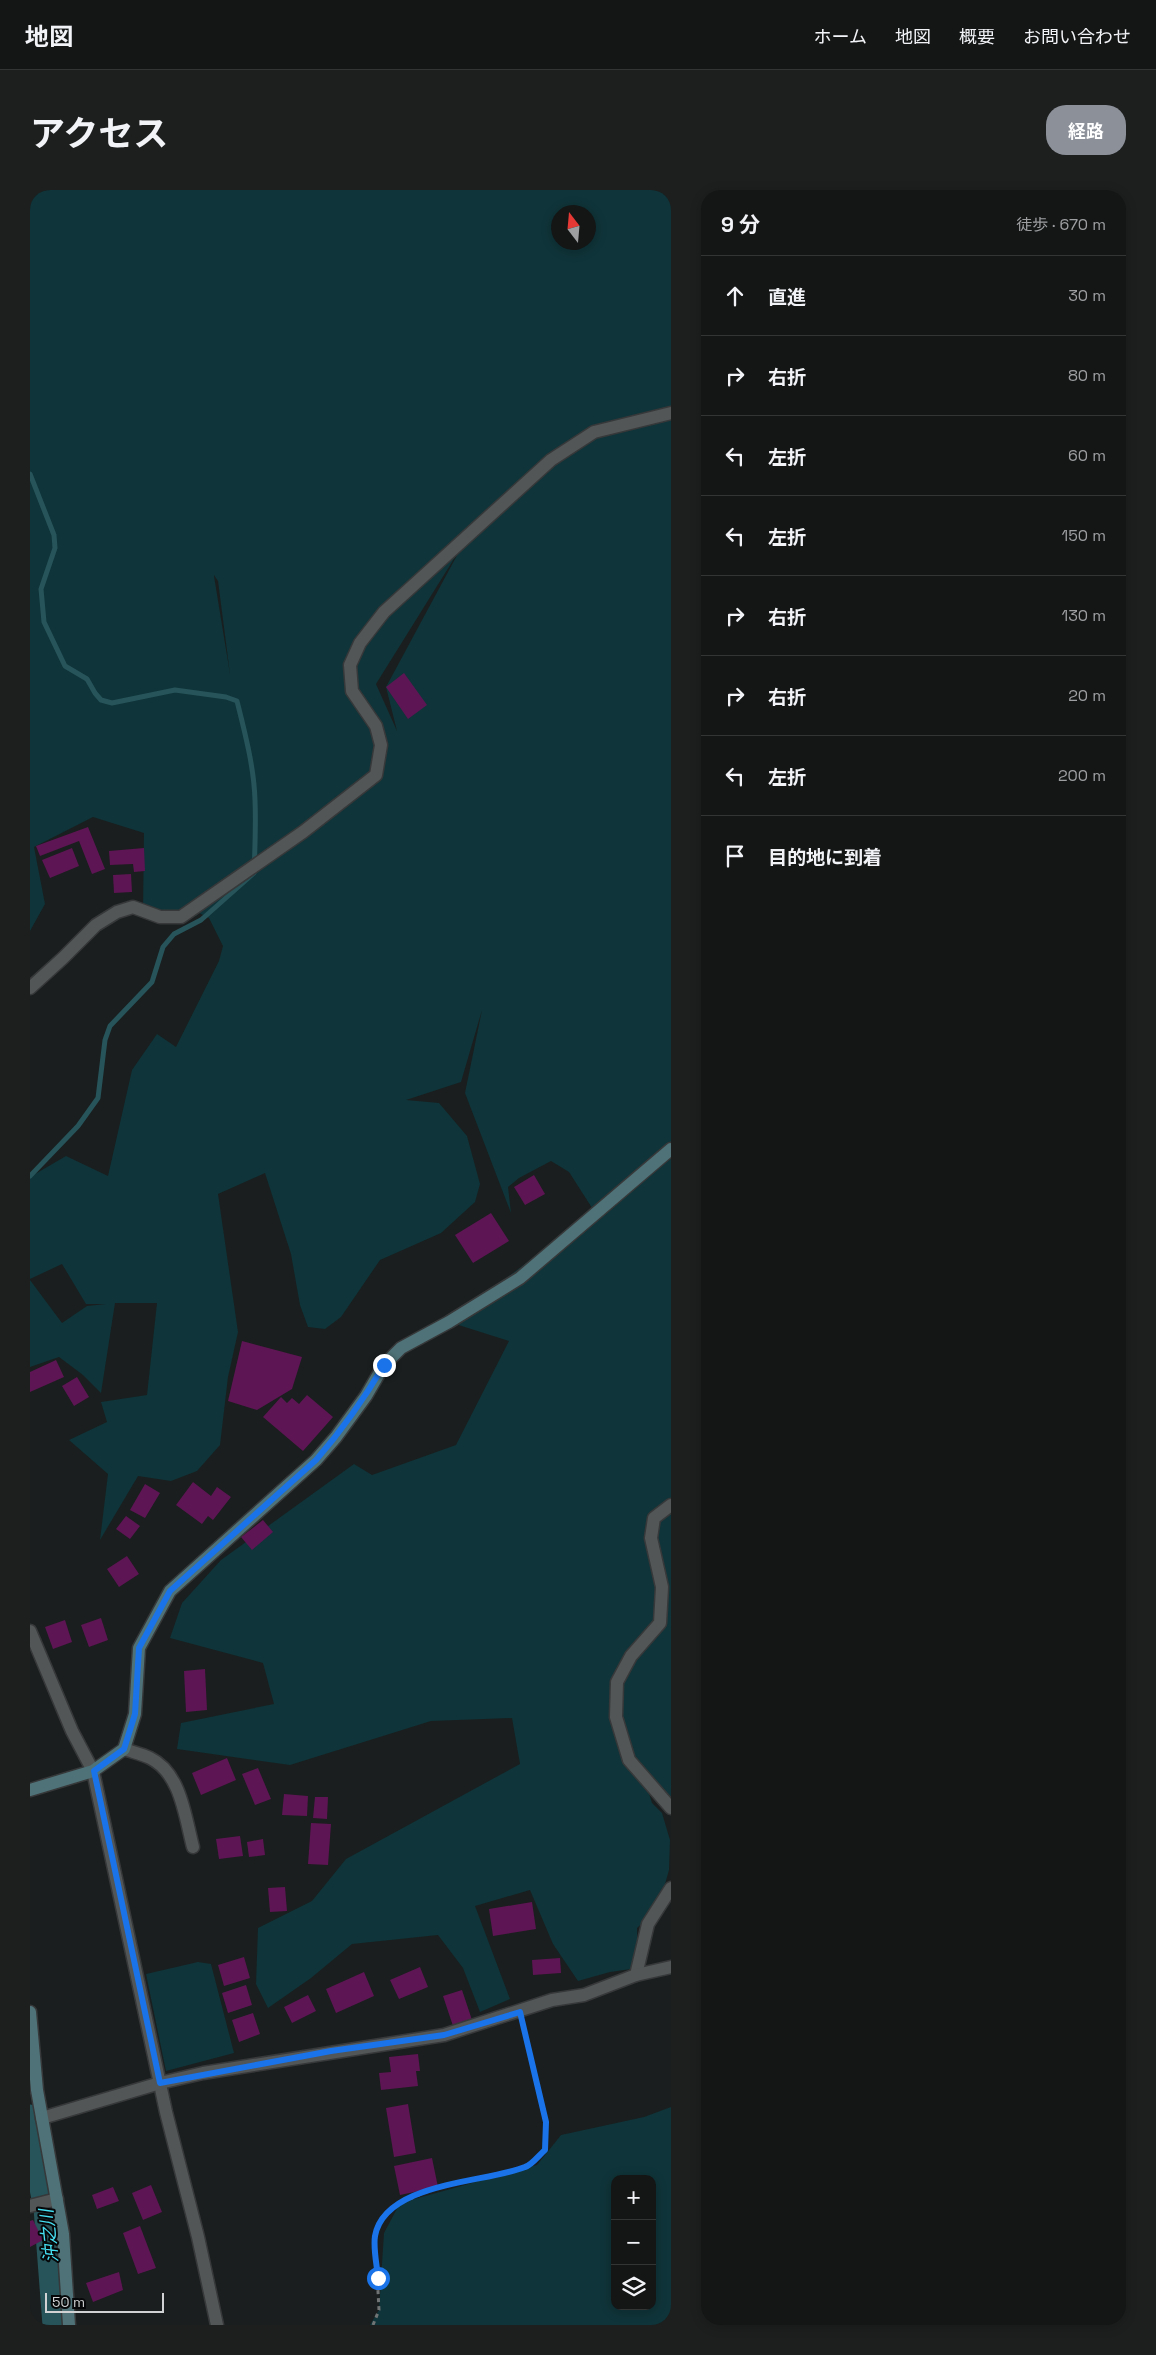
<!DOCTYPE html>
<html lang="ja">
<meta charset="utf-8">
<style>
body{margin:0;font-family:"Space Grotesk","Noto Sans JP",sans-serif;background:#1d1f1f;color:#f1f3f6}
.controls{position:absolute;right:15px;bottom:15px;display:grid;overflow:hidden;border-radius:10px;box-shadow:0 2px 12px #0003}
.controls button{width:45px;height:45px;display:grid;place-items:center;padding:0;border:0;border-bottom:1px solid #333535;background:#141616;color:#f1f3f6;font:25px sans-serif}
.compass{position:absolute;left:521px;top:15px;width:45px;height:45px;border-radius:50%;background:#141616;box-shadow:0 2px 12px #0003;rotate:344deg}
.scale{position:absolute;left:15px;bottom:12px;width:119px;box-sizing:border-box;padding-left:5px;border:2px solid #d0d2d3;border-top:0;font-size:14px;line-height:18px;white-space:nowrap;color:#d0d2d3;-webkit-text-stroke:4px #060708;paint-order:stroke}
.stop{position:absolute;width:15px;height:15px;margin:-11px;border:4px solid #1a73e8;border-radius:50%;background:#fff}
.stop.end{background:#1a73e8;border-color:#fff;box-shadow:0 1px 5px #0008}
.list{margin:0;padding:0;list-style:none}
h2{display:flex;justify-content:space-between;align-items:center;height:65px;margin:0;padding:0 20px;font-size:21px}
h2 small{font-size:16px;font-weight:400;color:#9d9fa1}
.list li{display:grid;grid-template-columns:32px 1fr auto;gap:15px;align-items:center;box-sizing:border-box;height:80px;padding:0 20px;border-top:1px solid #333535}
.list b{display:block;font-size:19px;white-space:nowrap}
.list em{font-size:16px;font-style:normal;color:#9d9fa1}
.icon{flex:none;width:28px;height:28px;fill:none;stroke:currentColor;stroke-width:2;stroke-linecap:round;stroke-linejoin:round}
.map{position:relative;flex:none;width:641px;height:2135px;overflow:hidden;border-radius:20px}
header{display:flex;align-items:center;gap:30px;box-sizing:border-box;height:70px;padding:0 25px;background:#141616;border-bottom:1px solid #333535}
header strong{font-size:24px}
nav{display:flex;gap:28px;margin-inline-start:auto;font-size:18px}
.intro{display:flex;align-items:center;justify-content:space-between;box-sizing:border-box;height:120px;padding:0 30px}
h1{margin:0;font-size:35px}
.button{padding:12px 22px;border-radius:20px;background:#8c9099;color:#fff;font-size:18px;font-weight:700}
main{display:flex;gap:30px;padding:0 30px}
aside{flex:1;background:#141616;border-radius:20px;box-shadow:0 2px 12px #0003}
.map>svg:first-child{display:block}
.green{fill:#0f3439;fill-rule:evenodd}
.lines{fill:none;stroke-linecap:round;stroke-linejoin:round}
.stream{stroke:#26545a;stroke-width:5}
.river{stroke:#26545a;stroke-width:29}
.building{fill:#5d1553}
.street-casing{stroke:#363839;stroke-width:15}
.secondary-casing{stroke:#363839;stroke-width:15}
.path{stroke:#717474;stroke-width:3;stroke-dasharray:4 4;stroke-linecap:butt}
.street{stroke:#525656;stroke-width:12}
.secondary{stroke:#4e7277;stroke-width:12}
.route{stroke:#1a73e8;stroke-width:6}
.labels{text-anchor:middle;stroke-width:4;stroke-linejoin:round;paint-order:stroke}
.water-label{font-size:18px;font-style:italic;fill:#46def1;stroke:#060708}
</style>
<header>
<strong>地図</strong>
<nav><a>ホーム</a><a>地図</a><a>概要</a><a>お問い合わせ</a></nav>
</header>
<div class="intro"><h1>アクセス</h1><a class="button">経路</a></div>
<main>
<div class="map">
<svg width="641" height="2135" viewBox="0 0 641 2135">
<rect width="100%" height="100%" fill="#1a1e1e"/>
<g class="green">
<path d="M 0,0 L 641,0 L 641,1617 L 614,1587 L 622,1613 L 632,1623 L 640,1650 L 639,1680 L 628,1719 L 607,1738 L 608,1778 L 580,1782 L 548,1791 L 523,1754 L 500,1700 L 445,1716 L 480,1809 L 450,1822 L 433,1778 L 408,1745 L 322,1754 L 281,1788 L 238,1818 L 226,1794 L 228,1738 L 282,1711 L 316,1669 L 490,1574 L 482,1528 L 401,1531 L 260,1575 L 147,1559 L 151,1533 L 244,1514 L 233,1473 L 140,1448 L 152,1413 L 191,1370 L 324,1274 L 342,1285 L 426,1255 L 479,1151 L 419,1132 L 564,1021 L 539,982 L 521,971 L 489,988 L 478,997 L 481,1023 L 435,903 L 452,820 L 431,892 L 376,910 L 409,913 L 437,946 L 450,994 L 445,1012 L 411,1043 L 350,1070 L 311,1127 L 295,1139 L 278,1137 L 270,1115 L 261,1064 L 235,983 L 188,1004 L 208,1142 L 198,1187 L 190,1255 L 167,1281 L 141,1291 L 108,1286 L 70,1350 L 78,1284 L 39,1250 L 77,1232 L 71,1212 L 117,1205 L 127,1113 L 85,1113 L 71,1203 L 53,1185 L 29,1167 L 0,1177 L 0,1090 L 32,1133 L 57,1116 L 76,1114 L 56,1114 L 32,1074 L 0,1089 L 0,987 L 36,966 L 78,986 L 102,880 L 127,844 L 146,857 L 189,771 L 193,756 L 179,728 L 169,723 L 166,726 L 113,721 L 114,643 L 63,627 L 4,657 L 15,714 L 0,741 ZM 528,22 L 558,22 L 558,52 L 528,52 ZM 432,356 L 356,497 L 367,541 L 346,494 ZM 184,385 L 188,391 L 200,484 L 184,386 Z"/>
<polygon points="168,1772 181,1774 204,1863 136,1881 116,1784"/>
<path d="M 641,1917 L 641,2135 L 340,2135 L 349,2120 L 354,2043 L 370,2013 L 507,1975 L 531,1945 L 614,1927 ZM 585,1989 L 622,1989 L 622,2116 L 585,2116 Z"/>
</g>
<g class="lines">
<path class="stream" d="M 0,284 L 24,345 L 25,358 L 11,399 L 14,432 L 35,476 L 57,489 L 65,503 L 71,510 L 82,513 L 145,500 L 196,507 L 207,511 C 215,543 224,577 225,610 C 226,634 225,659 224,683 L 171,730 L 144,744 L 133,757 L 122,792 L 80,836 L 75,850 L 68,908 L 48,936 L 0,986"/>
<polyline class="river" points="0,1929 18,2018 27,2135"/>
</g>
<g class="building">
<polygon points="374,483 397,515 378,529 356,497"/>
<polygon points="58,637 75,679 62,684 49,651 10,666 6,656"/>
<polygon points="42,658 49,676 20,688 12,670"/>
<polygon points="114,658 115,681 104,682 103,674 80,675 79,661"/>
<polygon points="101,684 102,702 84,703 83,685"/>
<polygon points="504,985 515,1004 495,1015 484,997"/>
<polygon points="461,1023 479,1051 443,1073 425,1045"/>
<polygon points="212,1151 272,1167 262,1199 227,1220 198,1211"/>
<polygon points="26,1170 34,1187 0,1202 0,1182"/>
<polygon points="47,1187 59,1207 44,1216 32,1196"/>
<polygon points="277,1205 303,1227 273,1261 233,1227 251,1207 257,1213 262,1208 269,1214"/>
<polygon points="163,1292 181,1306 187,1297 201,1307 183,1330 178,1326 172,1334 146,1315"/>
<polygon points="115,1294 130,1303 115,1328 100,1320"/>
<polygon points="96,1326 110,1336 100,1349 86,1339"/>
<polygon points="233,1330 243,1342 222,1360 211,1347"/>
<polygon points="97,1366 109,1384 89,1397 77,1379"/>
<polygon points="71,1428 78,1450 59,1457 51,1435"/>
<polygon points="35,1430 42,1452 23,1459 15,1437"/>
<polygon points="175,1479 177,1520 156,1522 154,1481"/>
<polygon points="197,1568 206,1590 171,1605 162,1583"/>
<polygon points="228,1578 241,1609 225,1615 212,1584"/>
<polygon points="254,1604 278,1606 277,1626 252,1625"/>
<polygon points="285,1607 298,1607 297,1629 283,1628"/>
<polygon points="281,1633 301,1634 298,1675 278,1674"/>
<polygon points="210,1646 213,1666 189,1669 186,1649"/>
<polygon points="233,1649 235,1665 219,1667 217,1652"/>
<polygon points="255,1697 257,1721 240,1722 238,1698"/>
<polygon points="502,1712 506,1739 463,1746 459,1719"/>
<polygon points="214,1767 220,1788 194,1796 188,1775"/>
<polygon points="530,1768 531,1783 503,1785 502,1770"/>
<polygon points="390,1777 398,1797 369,1809 360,1790"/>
<polygon points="334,1782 344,1806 306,1823 296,1799"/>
<polygon points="216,1795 222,1815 198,1823 192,1803"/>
<polygon points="432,1800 442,1830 423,1836 413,1806"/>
<polygon points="278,1805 286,1821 262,1833 254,1817"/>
<polygon points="223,1823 230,1844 209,1852 202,1830"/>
<polygon points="388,1864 390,1881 386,1881 388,1896 351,1900 349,1883 361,1882 359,1867"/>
<polygon points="378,1914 386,1963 364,1967 356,1918"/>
<polygon points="402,1968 408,1997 370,2005 364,1976"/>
<polygon points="121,1995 132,2022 113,2030 102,2003"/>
<polygon points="83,1997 89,2011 67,2019 62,2005"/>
<polygon points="3,2030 13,2050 0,2057 0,2031"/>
<polygon points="110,2036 126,2078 108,2084 93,2043"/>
<polygon points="89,2082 93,2100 63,2112 56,2093"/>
</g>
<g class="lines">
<defs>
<g id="street">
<polyline points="0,798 33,768 66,735 87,722 103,717 130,727 151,727 273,642 346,585 351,555 346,536 322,501 320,475 330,453 354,422 521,270 564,242 641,223"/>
<polyline points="641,1315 624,1328 621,1348 632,1397 630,1433 601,1466 587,1492 586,1527 599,1570 641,1618"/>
<polyline points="0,1441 42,1541 63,1581 136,1922 168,2047 187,2135"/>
<path d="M 94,1559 C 102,1562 112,1564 120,1568 C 151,1583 155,1627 163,1657"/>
<polyline points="606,1785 618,1734 641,1698"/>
<polyline points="12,1928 130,1893 173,1883 414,1845 522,1810 554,1805 606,1785 641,1777"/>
<polyline points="0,2016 27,2009"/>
</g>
<g id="secondary">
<polyline points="0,1600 63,1581 94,1559 105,1524 109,1458 140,1401 286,1270 306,1247 336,1206 354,1175 371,1158 419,1132 490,1088 641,959"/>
<polyline points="0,1822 7,1900 33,2044 39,2135"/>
</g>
</defs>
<use href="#street" class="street-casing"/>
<use href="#secondary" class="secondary-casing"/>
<polyline class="path" points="343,2135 349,2120 345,2046 353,2026 370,2013 408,1997 497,1977 515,1960 515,1932 492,1832"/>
<use href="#street" class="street"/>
<use href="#secondary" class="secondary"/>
</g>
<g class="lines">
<path class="route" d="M 348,2088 C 347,2075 343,2059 345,2046 C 355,1992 455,1993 495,1977 C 502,1975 509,1965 515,1960 L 516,1932 L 490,1822 L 414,1845 L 301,1861 L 130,1893 L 64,1581 L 94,1559 L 105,1524 L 109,1458 L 140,1401 L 286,1270 C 312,1240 334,1209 354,1175"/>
</g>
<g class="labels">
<g class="water-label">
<text transform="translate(19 2046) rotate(-96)" y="6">沖之川</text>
</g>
</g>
</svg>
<div class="controls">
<button>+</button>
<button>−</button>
<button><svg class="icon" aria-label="layers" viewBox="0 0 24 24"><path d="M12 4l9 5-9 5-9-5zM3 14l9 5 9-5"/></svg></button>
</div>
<svg class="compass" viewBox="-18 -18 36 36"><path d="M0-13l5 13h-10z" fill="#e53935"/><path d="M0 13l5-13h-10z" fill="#9d9fa1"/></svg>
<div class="scale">50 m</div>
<div class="stop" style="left:348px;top:2088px"></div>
<div class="stop end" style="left:354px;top:1175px"></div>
</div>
<aside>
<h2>9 分<small>徒歩 · 670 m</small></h2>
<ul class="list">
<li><svg class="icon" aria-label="ahead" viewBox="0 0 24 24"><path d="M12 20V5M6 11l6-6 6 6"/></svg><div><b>直進</b></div><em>30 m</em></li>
<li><svg class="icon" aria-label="right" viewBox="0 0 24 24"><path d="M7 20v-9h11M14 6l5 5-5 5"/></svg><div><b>右折</b></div><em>80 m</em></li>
<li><svg class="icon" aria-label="left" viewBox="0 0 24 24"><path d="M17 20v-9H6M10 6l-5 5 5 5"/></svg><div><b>左折</b></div><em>60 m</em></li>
<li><svg class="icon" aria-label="left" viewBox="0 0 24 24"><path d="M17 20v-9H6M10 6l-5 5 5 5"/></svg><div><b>左折</b></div><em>150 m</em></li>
<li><svg class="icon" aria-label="right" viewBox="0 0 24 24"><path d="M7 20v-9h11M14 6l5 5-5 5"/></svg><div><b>右折</b></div><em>130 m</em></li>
<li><svg class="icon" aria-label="right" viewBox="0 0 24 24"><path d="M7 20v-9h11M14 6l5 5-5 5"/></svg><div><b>右折</b></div><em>20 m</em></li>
<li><svg class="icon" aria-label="left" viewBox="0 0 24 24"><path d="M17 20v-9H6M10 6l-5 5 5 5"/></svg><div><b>左折</b></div><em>200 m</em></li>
<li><svg class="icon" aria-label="arrive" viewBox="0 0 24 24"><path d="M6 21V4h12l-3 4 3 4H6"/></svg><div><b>目的地に到着</b></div></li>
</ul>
</aside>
</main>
